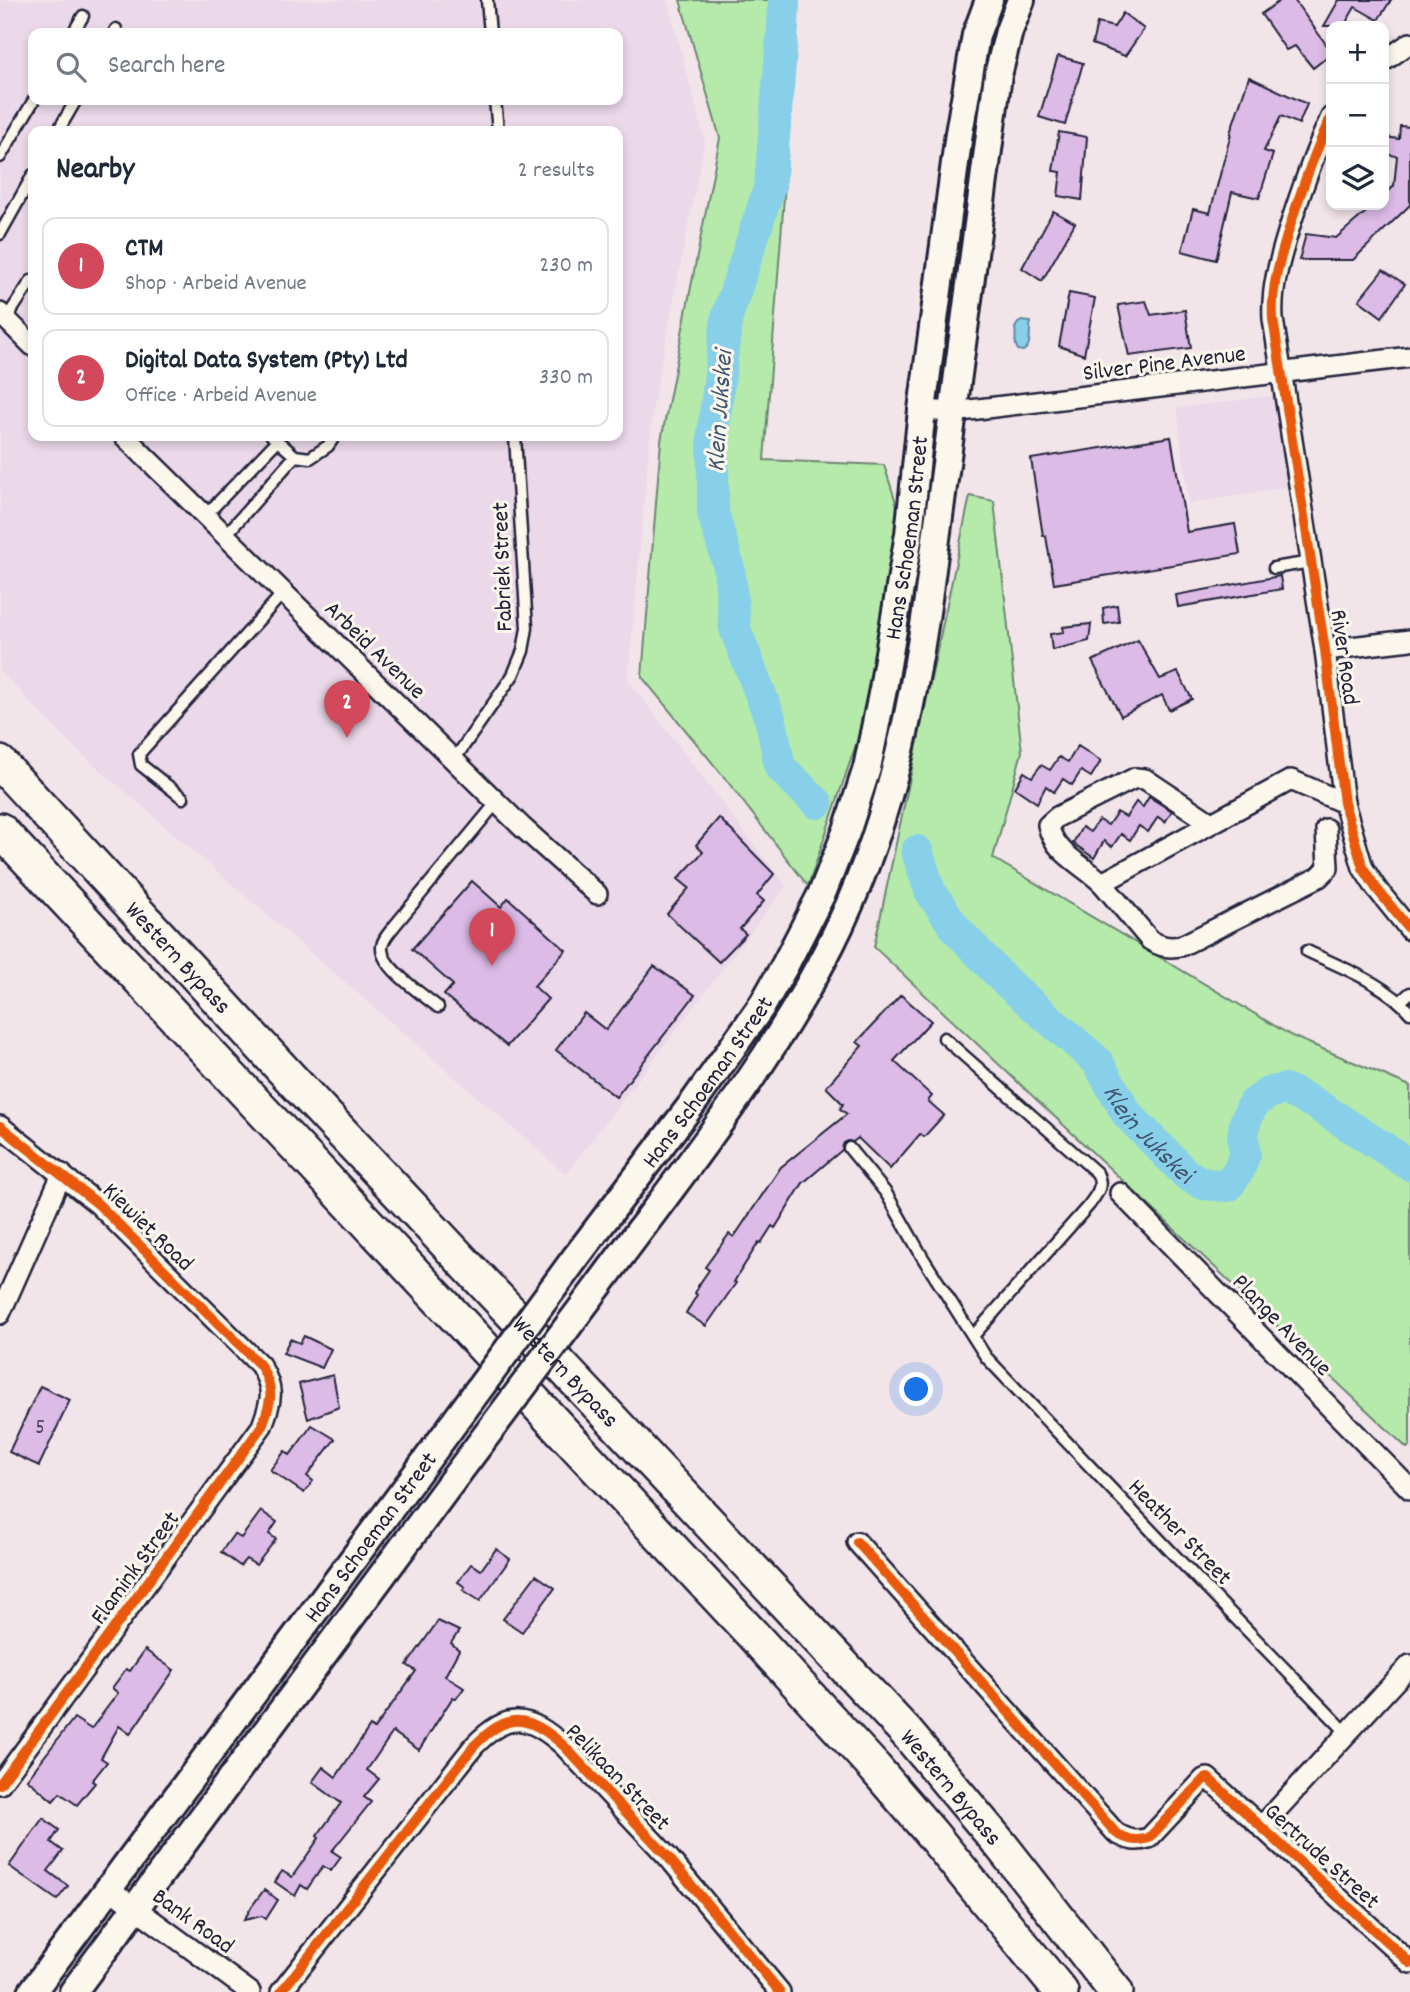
<!DOCTYPE html>
<meta charset="utf-8">
<style>
body{margin:0;font-family:Dekko,sans-serif;background:#f6f6f7;color:#1f2937}
.controls{position:absolute;right:21px;top:21px;display:grid;overflow:hidden;border-radius:14px;box-shadow:0 4px 10px #0003}
.controls button{width:63px;height:63px;display:grid;place-items:center;padding:0;border:0;border-bottom:2px solid #e0e1e3;background:#fff;color:#1f2937;font:35px sans-serif}
.you{position:absolute;left:917px;top:1390px;width:24px;height:24px;margin:-18px;border:5px solid #fff;border-radius:50%;background:#1a73e8;box-shadow:0 0 0 10px #1a73e833}
.badge{display:grid;place-items:center;width:46px;height:46px;border-radius:50%;background:#d1495b;color:#fff;font-size:23px;font-weight:700}
.pin{position:absolute;translate:-50% -58px;filter:drop-shadow(0 2px 4px #0008)}
.pin::after{content:'';position:absolute;top:37px;width:24px;height:21px;background:inherit;clip-path:polygon(0 0,100% 0,50% 100%)}
.list{margin:0;padding:0;list-style:none}
h2{display:flex;justify-content:space-between;align-items:center;height:91px;margin:0;padding:0 28px;font-size:30px}
h2 small{font-size:23px;font-weight:400;color:#747a83}
.list li{display:grid;grid-template-columns:46px 1fr auto;gap:21px;align-items:center;box-sizing:border-box;height:98px;margin:0 14px 14px;padding:0 14px;border:2px solid #e0e1e3;border-radius:14px}
.list b{display:block;font-size:26px;white-space:nowrap}
.list p{margin:0;font-size:23px;white-space:nowrap;color:#747a83}
.list em{font-size:23px;font-style:normal;color:#747a83}
.icon{flex:none;width:38px;height:38px;fill:none;stroke:currentColor;stroke-width:2;stroke-linecap:round;stroke-linejoin:round}
.map{position:relative;flex:none;width:1410px;height:1992px;overflow:hidden}
.search{position:absolute;background:#fff;box-shadow:0 4px 10px #0003;left:28px;top:28px;width:595px;height:77px;display:flex;align-items:center;gap:18px;box-sizing:border-box;padding:0 24px;border-radius:14px;color:#747a83;font-size:26px}
.panel{position:absolute;background:#fff;box-shadow:0 4px 10px #0003;left:28px;top:126px;width:595px;height:315px;border-radius:14px}
.map>svg:first-child{display:block}
.built{fill:#ebd8e9;fill-rule:evenodd}
.green{fill:#b5eaab;stroke:#6c8673;stroke-width:2}
.water{fill:#88cfe9;stroke:#5f8aa3;stroke-width:2}
.lines{fill:none;stroke-linecap:round;stroke-linejoin:round}
.river{stroke:#88cfe9;stroke-width:32}
.building{fill:#dcbbe7;stroke:#22223b;stroke-width:2}
.lane-casing{stroke:#22223b;stroke-width:15}
.street-casing{stroke:#22223b;stroke-width:24}
.secondary-casing{stroke:#22223b;stroke-width:32}
.highway-casing{stroke:#22223b;stroke-width:38}
.lane{stroke:#fbf7ec;stroke-width:10}
.street{stroke:#fbf7ec;stroke-width:19}
.secondary{stroke:#fbf7ec;stroke-width:26}
.highway{stroke:#fbf7ec;stroke-width:33}
.secondary-bridge-casing{stroke:#22223b;stroke-width:32;stroke-linecap:butt}
.secondary-bridge{stroke:#fbf7ec;stroke-width:26}
.cycleway-casing{stroke:#fbf7ec;stroke-width:15}
.cycleway{stroke:#e8590c;stroke-width:10}
.labels{text-anchor:middle;stroke-width:6;stroke-linejoin:round;paint-order:stroke}
.number-label{font-size:21px;fill:#504866}
.street-label{font-size:24px;fill:#22223b;stroke:#fbf7ec}
.water-label{font-size:26px;font-style:italic;fill:#41566f;stroke:#fbf7ec}
</style>
<div class="map">
<svg width="1410" height="1992" viewBox="0 0 1410 1992">
<rect width="100%" height="100%" fill="#f2e5ea"/>
<filter id="ink" filterUnits="userSpaceOnUse"><feTurbulence type="fractalNoise" baseFrequency=".0143" numOctaves="2"/><feDisplacementMap in="SourceGraphic" scale="14" xChannelSelector="R" yChannelSelector="G"/><feConvolveMatrix kernelMatrix="1 2 1 2 8 2 1 2 1" color-interpolation-filters="sRGB"/></filter>
<g filter="url(#ink)">
<g class="built">
<path d="M 0,0 L 667,0 L 705,140 L 653,406 L 628,680 L 786,886 L 566,1174 L 76,749 L 0,671 ZM 33,33 L 618,33 L 618,100 L 33,100 ZM 33,131 L 618,131 L 618,436 L 33,436 Z"/>
<polygon points="1285,394 1302,484 1189,504 1177,408"/>
</g>
<g class="green">
<polygon points="680,0 799,0 764,460 884,465 899,512 867,712 808,886 724,777 642,677 661,441 720,138"/>
<polygon points="970,496 994,501 1022,752 993,858 1292,1036 1410,1086 1410,1445 1407,1448 874,947"/>
</g>
<path class="water" d="M 1022,321 L 1031,322 C 1028,332 1033,346 1023,351 L 1018,350 C 1013,342 1017,337 1015,328 L 1018,323 Z"/>
<g class="lines">
<g class="river">
<polyline points="784,0 783,26 770,185 727,317 713,432 713,513 729,567 735,629 771,721 780,767 817,803"/>
<path id="s1" d="M 917,851 L 930,891 L 956,929 L 1005,981 L 1097,1061 L 1127,1114 L 1187,1175 L 1204,1184 L 1228,1186 L 1239,1170 L 1245,1154 L 1243,1138 L 1245,1123 L 1252,1105 L 1268,1093 L 1285,1089 L 1314,1103 L 1410,1165"/>
</g>
</g>
<g class="building">
<polygon points="1281,0 1294,0 1331,51 1331,54 1313,68 1295,46 1286,50 1261,14"/>
<polygon points="1339,0 1391,0 1378,20 1355,7 1344,26 1324,26"/>
<polygon points="1123,13 1144,29 1125,56 1092,44 1097,23 1114,27"/>
<polygon points="1058,56 1083,63 1065,125 1039,117"/>
<polygon points="1249,77 1307,104 1299,124 1281,116 1264,151 1273,154 1259,198 1232,192 1216,260 1182,251 1193,209 1210,213 1231,133 1230,133"/>
<polygon points="1400,126 1410,127 1410,205 1353,260 1299,260 1306,234 1336,238 1374,205 1384,205 1384,196 1394,186 1397,156 1384,154 1385,137 1399,139"/>
<polygon points="1059,132 1087,137 1082,200 1058,196 1061,172 1053,171"/>
<polygon points="1053,211 1075,223 1042,281 1022,268"/>
<polygon points="1383,270 1405,284 1382,317 1359,300"/>
<polygon points="1069,293 1095,298 1084,355 1059,346"/>
<polygon points="1146,301 1151,315 1185,310 1191,348 1129,356 1118,305"/>
<polygon points="1171,437 1187,532 1235,524 1240,554 1054,584 1046,536 1043,536 1031,459"/>
<polygon points="1280,576 1282,589 1178,607 1176,595"/>
<polygon points="1117,605 1119,622 1104,624 1103,608"/>
<polygon points="1091,624 1089,641 1052,650 1050,634 1064,632 1063,627"/>
<polygon points="1138,640 1160,679 1178,672 1192,699 1169,710 1162,695 1121,716 1092,661"/>
<polygon points="1078,746 1101,761 1091,777 1081,771 1072,785 1063,779 1054,792 1046,786 1037,803 1015,788 1024,772 1032,777 1041,765 1050,770 1059,757 1068,762"/>
<polygon points="1149,797 1172,811 1165,822 1158,817 1148,832 1139,826 1130,840 1121,834 1112,847 1104,841 1094,858 1073,843 1082,827 1090,832 1099,820 1108,825 1117,812 1126,817 1136,802 1143,807"/>
<polygon points="719,818 774,874 757,895 764,901 740,929 746,934 719,962 667,914 689,888 678,879 703,852 696,845"/>
<polygon points="472,881 501,907 508,898 566,950 534,986 548,999 507,1046 444,995 453,985 412,949"/>
<polygon points="654,966 695,995 616,1097 556,1050 584,1013 606,1030"/>
<polygon points="901,995 931,1021 894,1061 932,1096 928,1101 944,1115 924,1137 920,1134 890,1169 858,1138 853,1142 848,1141 844,1143 842,1150 803,1183 775,1228 772,1226 761,1243 759,1242 738,1275 734,1282 736,1283 706,1326 686,1313 697,1295 695,1293 699,1286 698,1286 709,1270 705,1267 729,1234 734,1237 781,1167 847,1114 840,1109 843,1104 826,1087 862,1046 857,1042"/>
<polygon points="304,1336 331,1349 322,1368 283,1353 290,1339 300,1343"/>
<polygon points="333,1375 339,1407 308,1419 299,1384"/>
<polygon points="40,1386 70,1400 39,1466 9,1452"/>
<polygon points="312,1425 335,1439 307,1476 313,1481 304,1493 270,1470 285,1451 290,1455"/>
<polygon points="261,1511 277,1522 269,1534 276,1539 256,1565 246,1559 240,1566 221,1552 234,1534 241,1538"/>
<polygon points="496,1549 510,1559 480,1601 463,1590 465,1587 458,1582 471,1564 481,1570"/>
<polygon points="536,1575 555,1588 522,1632 503,1619"/>
<polygon points="438,1621 459,1631 451,1643 459,1650 445,1676 464,1688 456,1699 453,1697 419,1750 393,1732 367,1770 379,1779 364,1797 371,1802 332,1851 341,1857 331,1871 323,1866 307,1889 301,1885 295,1896 275,1882 282,1871 292,1877 319,1838 317,1836 341,1803 312,1782 323,1767 336,1777 370,1726 374,1729 416,1671 407,1665"/>
<polygon points="145,1650 174,1670 130,1734 119,1726 101,1758 107,1762 92,1781 95,1783 77,1805 60,1793 53,1801 27,1779 74,1718 91,1729 118,1693 112,1688 126,1669 130,1671"/>
<polygon points="43,1818 59,1830 51,1842 63,1851 48,1871 68,1886 57,1900 9,1866"/>
<polygon points="264,1890 278,1900 266,1919 262,1916 244,1920 252,1906"/>
</g>
<g class="lines">
<defs>
<g id="lane">
<polyline points="487,0 490,33"/>
<polyline points="73,33 83,16"/>
<polyline points="114,33 116,29"/>
<polyline points="495,100 498,131"/>
<polyline points="58,131 76,100"/>
<polyline points="0,157 34,100"/>
<polyline points="0,234 33,175"/>
<polyline points="6,319 31,281"/>
<polyline points="272,436 295,456 310,458 328,446 335,436"/>
<polyline points="205,516 277,441"/>
<polyline points="225,536 295,456"/>
<polyline points="1274,568 1311,562"/>
<polyline points="454,760 513,675 523,651 527,628 515,436"/>
<polyline points="183,798 141,765 139,754 283,593"/>
<path d="M 1307,951 C 1340,967 1387,984 1410,1013"/>
<polyline points="1401,1001 1410,993"/>
<path d="M 438,1007 C 423,995 381,967 382,948 C 382,939 391,931 396,924 L 497,802"/>
<path d="M 944,1038 L 1097,1173 C 1104,1186 1097,1194 1089,1205 L 974,1335"/>
<polyline points="849,1148 886,1193 923,1258 986,1357 1180,1561 1347,1733"/>
</g>
<g id="street">
<polyline points="1384,61 1410,43"/>
<path d="M 1331,117 C 1314,153 1301,191 1289,229 C 1280,259 1271,287 1273,319 L 1325,650 L 1344,803 L 1363,868 L 1376,888 L 1410,930"/>
<polyline points="0,313 33,346"/>
<polyline points="922,410 953,412 1410,357"/>
<polyline points="124,436 522,827 597,894"/>
<polyline points="1325,650 1410,640"/>
<path d="M 1211,823 L 1145,779 L 1135,778 L 1057,817 L 1048,825 C 1054,853 1082,864 1102,883 L 1291,780 L 1344,803"/>
<path d="M 1102,883 L 1150,940 C 1161,947 1169,948 1181,946 L 1319,877 L 1328,868 L 1326,829"/>
<path d="M 0,1126 L 98,1204 L 260,1365 C 275,1390 272,1399 262,1426 L 0,1784"/>
<polyline points="1120,1193 1410,1489"/>
<polyline points="0,1314 62,1174"/>
<path d="M 857,1542 L 1116,1833 C 1128,1840 1136,1842 1149,1838 L 1204,1779 L 1208,1778 L 1410,1963"/>
<polyline points="1261,1827 1410,1665"/>
<polyline points="108,1888 250,1992"/>
<path d="M 281,1992 L 474,1746 C 508,1711 528,1714 564,1746 L 668,1857 L 780,1992"/>
</g>
<g id="secondary">
<path id="s2" d="M 576,1257 L 696,1099 L 763,1004 L 785,965 L 823,891 L 847,830 L 867,768 L 883,689 L 909,534 L 922,410 L 959,133 L 976,35 L 989,0"/>
<path d="M 599,1285 C 680,1175 769,1067 831,944 C 886,835 911,718 928,599 L 998,75 L 1009,31 L 1021,0"/>
<path id="s3" d="M 32,1992 L 434,1450"/>
<polyline points="73,1992 452,1481"/>
</g>
<g id="highway">
<path id="s4" d="M 0,763 L 297,1085 L 906,1732 L 1000,1844 L 1116,1992"/>
<polyline points="0,830 752,1634 875,1768 931,1833 1061,1992"/>
</g>
</defs>
<use href="#lane" class="lane-casing"/>
<use href="#street" class="street-casing"/>
<use href="#secondary" class="secondary-casing"/>
<use href="#highway" class="highway-casing"/>
<use href="#lane" class="lane"/>
<use href="#street" class="street"/>
<use href="#secondary" class="secondary"/>
<use href="#highway" class="highway"/>
<defs>
<g id="secondary-bridge">
<polyline points="434,1450 576,1257"/>
<polyline points="452,1481 599,1285"/>
</g>
</defs>
<use href="#secondary-bridge" class="secondary-bridge-casing"/>
<use href="#secondary-bridge" class="secondary-bridge"/>
<defs>
<g id="cycleway">
<path d="M 1331,117 C 1314,153 1301,191 1289,229 C 1280,259 1271,287 1273,319 L 1325,650 L 1344,803 L 1363,868 L 1376,888 L 1410,930"/>
<path d="M 0,1126 L 98,1204 L 260,1365 C 275,1390 272,1399 262,1426 L 0,1784"/>
<path d="M 857,1542 L 1116,1833 C 1128,1840 1136,1842 1149,1838 L 1204,1779 L 1208,1778 L 1410,1963"/>
<path d="M 281,1992 L 474,1746 C 508,1711 528,1714 564,1746 L 668,1857 L 780,1992"/>
</g>
</defs>
<use href="#cycleway" class="cycleway-casing"/>
<use href="#cycleway" class="cycleway"/>
</g>
</g>
<g class="labels">
<g class="number-label">
<text x="40" y="1433">5</text>
</g>
<g class="street-label">
<text transform="translate(1164 362) rotate(-7)" y="8">Silver Pine Avenue</text>
<text dy="8" stroke="none"><textPath href="#s2" startOffset="807">Hans Schoeman Street</textPath></text>
<text transform="translate(501 567) rotate(-92)" y="8">Fabriek Street</text>
<text transform="translate(376 649) rotate(44)" y="8">Arbeid Avenue</text>
<text transform="translate(1346 657) rotate(82)" y="8">River Road</text>
<text dy="8" stroke="none"><textPath href="#s4" startOffset="264">Western Bypass</textPath></text>
<text dy="8" stroke="none"><textPath href="#s2" startOffset="219">Hans Schoeman Street</textPath></text>
<text transform="translate(149 1226) rotate(44)" y="8">Kiewiet Road</text>
<text transform="translate(1283 1324) rotate(46)" y="8">Plange Avenue</text>
<text dy="8" stroke="none"><textPath href="#s4" startOffset="831">Western Bypass</textPath></text>
<text transform="translate(1181 1531) rotate(46)" y="8">Heather Street</text>
<text dy="8" stroke="none"><textPath href="#s3" startOffset="567">Hans Schoeman Street</textPath></text>
<text transform="translate(134 1567) rotate(-54)" y="8">Flamink Street</text>
<text transform="translate(619 1776) rotate(46)" y="8">Pelikaan Street</text>
<text dy="8" stroke="none"><textPath href="#s4" startOffset="1398">Western Bypass</textPath></text>
<text transform="translate(1323 1855) rotate(42)" y="8">Gertrude Street</text>
<text transform="translate(194 1920) rotate(36)" y="8">Bank Road</text>
</g>
<g class="water-label">
<text transform="translate(718 411) rotate(-86)" y="9">Klein Jukskei</text>
<text dy="9" stroke="none"><textPath href="#s1" startOffset="371">Klein Jukskei</textPath></text>
</g>
</g>
</svg>
<div class="controls">
<button>+</button>
<button>−</button>
<button><svg class="icon" aria-label="layers" viewBox="0 0 24 24"><path d="M12 4l9 5-9 5-9-5zM3 14l9 5 9-5"/></svg></button>
</div>
<div class="you"></div>
<div class="pin badge" style="left:492px;top:966px">1</div>
<div class="pin badge" style="left:347px;top:738px">2</div>
<div class="search"><svg class="icon" aria-label="search" viewBox="0 0 24 24"><circle cx="10" cy="10" r="6"/><path d="M15 15l6 6"/></svg>Search here</div>
<section class="panel">
<h2>Nearby<small>2 results</small></h2>
<ul class="list">
<li><span class="badge">1</span><div><b>CTM</b><p>Shop · Arbeid Avenue</p></div><em>230 m</em></li>
<li><span class="badge">2</span><div><b>Digital Data System (Pty) Ltd</b><p>Office · Arbeid Avenue</p></div><em>330 m</em></li>
</ul>
</section>
</div>
